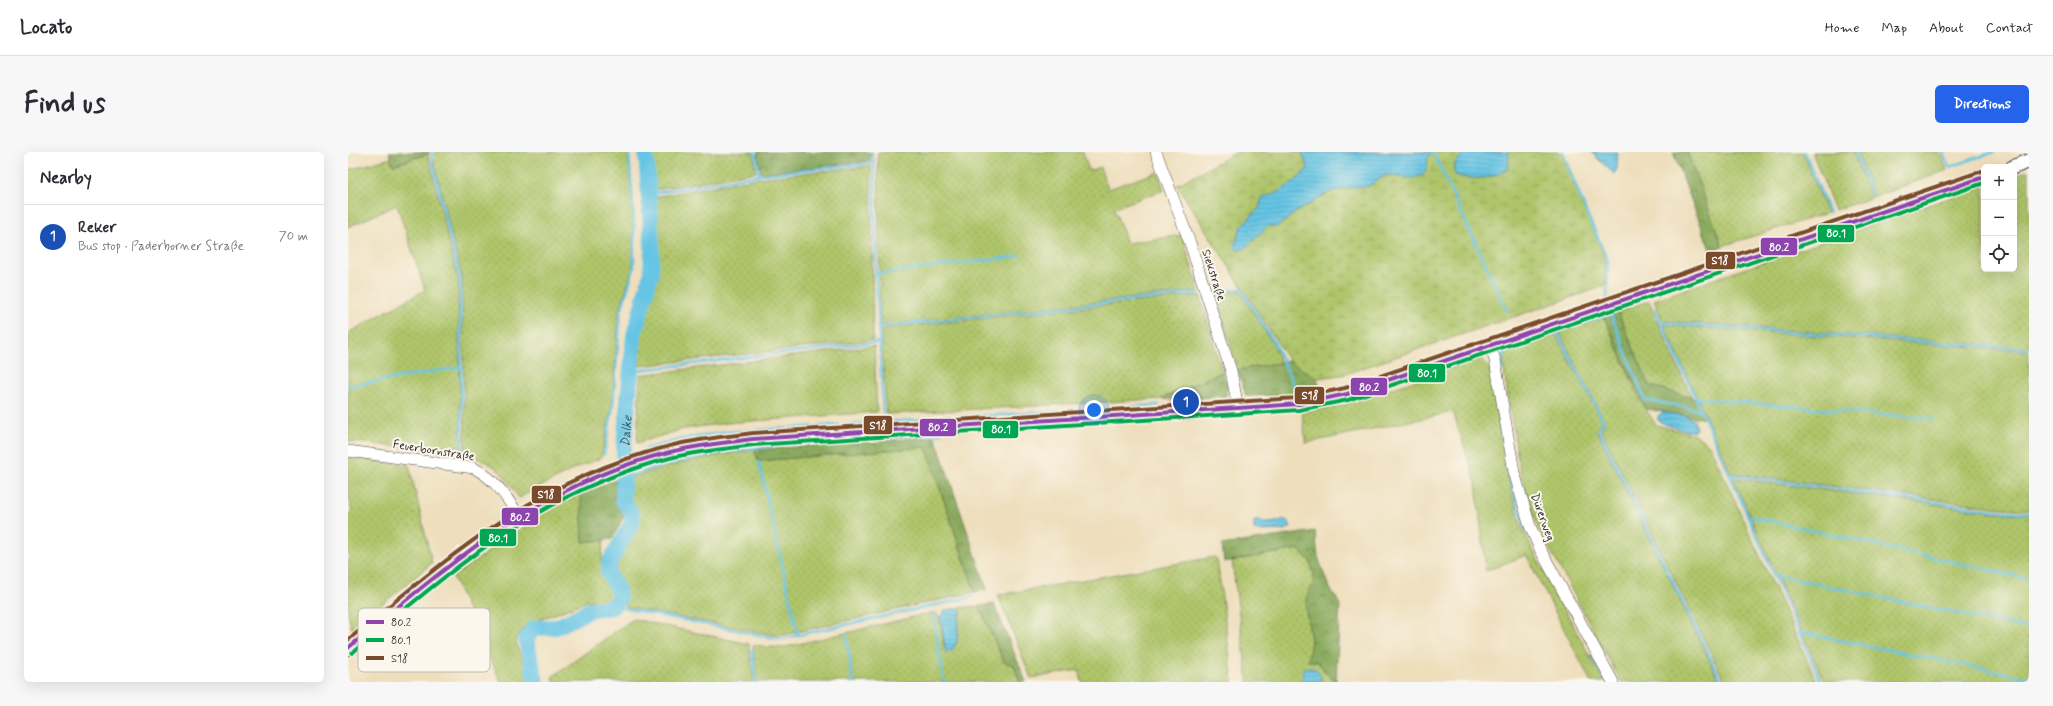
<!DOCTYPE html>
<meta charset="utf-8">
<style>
body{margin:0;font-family:Mynerve,sans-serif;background:#f7f7f7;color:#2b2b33}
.controls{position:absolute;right:12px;top:12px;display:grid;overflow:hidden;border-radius:6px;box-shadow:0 4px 16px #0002}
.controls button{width:36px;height:36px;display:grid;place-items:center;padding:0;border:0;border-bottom:1px solid #e1e1e2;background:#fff;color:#2b2b33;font:20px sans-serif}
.you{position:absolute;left:746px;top:258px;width:14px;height:14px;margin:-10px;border:3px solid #fff;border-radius:50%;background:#1a73e8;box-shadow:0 0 0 6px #1a73e833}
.badge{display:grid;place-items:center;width:26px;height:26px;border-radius:50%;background:#2563eb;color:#fff;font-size:13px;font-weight:700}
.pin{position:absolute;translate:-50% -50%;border:2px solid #fff;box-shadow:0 1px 4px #0006}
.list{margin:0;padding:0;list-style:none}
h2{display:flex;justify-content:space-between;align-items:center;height:52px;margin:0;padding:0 16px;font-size:17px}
h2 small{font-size:13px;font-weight:400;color:#7c7c81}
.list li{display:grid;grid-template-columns:26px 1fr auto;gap:12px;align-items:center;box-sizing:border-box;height:64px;padding:0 16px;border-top:1px solid #e1e1e2}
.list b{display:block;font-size:15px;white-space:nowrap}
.list p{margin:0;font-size:13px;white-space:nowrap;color:#7c7c81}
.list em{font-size:13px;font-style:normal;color:#7c7c81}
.icon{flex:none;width:22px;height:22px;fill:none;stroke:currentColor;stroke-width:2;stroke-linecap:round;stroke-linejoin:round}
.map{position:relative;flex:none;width:1681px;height:530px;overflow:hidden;border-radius:6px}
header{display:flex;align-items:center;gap:24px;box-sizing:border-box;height:56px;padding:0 20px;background:#fff;border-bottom:1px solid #e1e1e2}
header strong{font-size:19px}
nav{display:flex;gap:22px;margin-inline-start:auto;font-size:14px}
.intro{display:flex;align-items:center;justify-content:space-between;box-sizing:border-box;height:96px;padding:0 24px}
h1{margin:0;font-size:28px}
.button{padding:10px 18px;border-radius:6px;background:#2563eb;color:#fff;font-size:14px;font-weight:700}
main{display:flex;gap:24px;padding:0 24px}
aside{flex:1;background:#fff;border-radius:6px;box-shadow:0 4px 16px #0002}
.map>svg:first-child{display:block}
.grass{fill:url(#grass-dots);stroke:#6d784a}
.forest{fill:url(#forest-crowns);stroke:#5b6a44}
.wetland{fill:url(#wetland-marsh);stroke:#6d784a}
.water{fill:url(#water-rules);stroke:#487888}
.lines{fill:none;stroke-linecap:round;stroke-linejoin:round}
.stream{stroke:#66c5e4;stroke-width:2.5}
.river{stroke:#66c5e4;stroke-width:16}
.minor-casing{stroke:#484641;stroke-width:12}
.major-casing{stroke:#484641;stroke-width:16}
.minor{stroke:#fff;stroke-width:11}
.major{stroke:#fff;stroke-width:14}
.bus-1-casing{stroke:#fbf7ec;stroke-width:7}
.bus-2-casing{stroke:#fbf7ec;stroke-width:7}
.bus-3-casing{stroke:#fbf7ec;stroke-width:7}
.bus-1{stroke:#8e44ad;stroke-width:4}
.bus-2{stroke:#00a651;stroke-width:4}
.bus-3{stroke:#7a4b2a;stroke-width:4}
.labels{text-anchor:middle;stroke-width:4;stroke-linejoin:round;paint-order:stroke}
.street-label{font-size:12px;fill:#2b2b2b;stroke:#fbf7ec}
.water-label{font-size:13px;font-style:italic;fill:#3d5962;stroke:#fbf7ec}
.key{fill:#fbf7ec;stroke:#bdbab2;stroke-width:1}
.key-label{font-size:11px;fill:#2b2b2b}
.line-badge{stroke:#fbf7ec;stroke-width:1.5}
.badge-label{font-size:11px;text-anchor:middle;font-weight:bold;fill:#fff}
</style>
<header>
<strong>Locato</strong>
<nav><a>Home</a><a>Map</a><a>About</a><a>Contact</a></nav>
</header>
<div class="intro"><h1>Find us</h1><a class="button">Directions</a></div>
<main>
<aside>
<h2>Nearby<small></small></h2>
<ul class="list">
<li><span class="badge" style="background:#1a4fb4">1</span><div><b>Reker</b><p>Bus stop · Paderborner Straße</p></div><em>70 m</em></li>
</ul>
</aside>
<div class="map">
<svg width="1681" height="530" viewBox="0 0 1681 530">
<defs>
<pattern id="grass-dots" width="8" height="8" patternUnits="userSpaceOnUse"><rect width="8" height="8" fill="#afc56a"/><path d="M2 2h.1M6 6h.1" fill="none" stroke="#97a95c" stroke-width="1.8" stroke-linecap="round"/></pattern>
<pattern id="forest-crowns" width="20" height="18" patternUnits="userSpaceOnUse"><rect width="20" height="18" fill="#8baa5e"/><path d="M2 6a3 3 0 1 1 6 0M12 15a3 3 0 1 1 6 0" fill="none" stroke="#728b4e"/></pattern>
<pattern id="wetland-marsh" width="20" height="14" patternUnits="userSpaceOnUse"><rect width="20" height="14" fill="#afc56a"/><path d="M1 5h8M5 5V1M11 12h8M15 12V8" fill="none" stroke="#97a95c"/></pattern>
<pattern id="water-rules" width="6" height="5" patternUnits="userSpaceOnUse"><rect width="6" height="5" fill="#66c5e4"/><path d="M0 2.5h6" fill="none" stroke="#59a9c4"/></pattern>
</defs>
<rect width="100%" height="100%" fill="#fbf7ec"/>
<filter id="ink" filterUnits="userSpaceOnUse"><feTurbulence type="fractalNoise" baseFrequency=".025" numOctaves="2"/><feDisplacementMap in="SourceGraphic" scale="8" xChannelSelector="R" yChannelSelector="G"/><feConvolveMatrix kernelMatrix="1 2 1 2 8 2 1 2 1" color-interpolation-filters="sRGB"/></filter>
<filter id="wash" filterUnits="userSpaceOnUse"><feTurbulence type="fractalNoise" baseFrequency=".012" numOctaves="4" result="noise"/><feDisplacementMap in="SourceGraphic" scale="16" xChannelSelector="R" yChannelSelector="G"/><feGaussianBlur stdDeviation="0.9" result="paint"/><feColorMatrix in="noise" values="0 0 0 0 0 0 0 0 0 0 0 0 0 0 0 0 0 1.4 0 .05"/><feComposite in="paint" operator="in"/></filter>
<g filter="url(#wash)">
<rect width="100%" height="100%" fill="#eedebc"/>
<g class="grass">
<path d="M 87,0 L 280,0 L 286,65 L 285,116 L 271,160 L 264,255 L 253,306 L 226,317 L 171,346 C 154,321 149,310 117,303 L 114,126 L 86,10 Z"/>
<polygon points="304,0 405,0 408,20 306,38"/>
<polygon points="530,0 735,0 741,19 752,15 760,37 810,20 816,38 766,56 779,91 834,83 851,139 532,174"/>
<polygon points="1339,0 1455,0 1479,61 1374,94"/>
<polygon points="1464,0 1505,0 1523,46 1487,58"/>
<polygon points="1509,0 1592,0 1599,18 1526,45"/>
<polygon points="80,2 110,128 113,302 0,289 0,181 77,138 49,53 0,75 0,18 43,6 45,13"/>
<polygon points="523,14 525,188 291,214 292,186 309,124 310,94 306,45 411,26"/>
<polygon points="1681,18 1681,196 1315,169 1306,148 1636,34 1636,117 1666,117 1666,24"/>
<polygon points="892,139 927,195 932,211 890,218 867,141"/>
<polygon points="852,143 874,220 813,247 538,262 533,177"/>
<polygon points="1301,149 1344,246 1301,233 1270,160"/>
<polygon points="1256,165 1293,250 1308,273 1348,283 1362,294 1469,530 1377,530 1253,278 1257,270 1211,180"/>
<polygon points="1316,173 1681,199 1681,358 1653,356 1383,321"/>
<polygon points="1207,181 1255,270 1250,274 1249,278 1372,530 1273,530 1189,373 1172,319 1155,213 1157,203 1161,199"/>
<polygon points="526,194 529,260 378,271 336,277 289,291 292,223"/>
<polygon points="1133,206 1143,217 1159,323 1173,373 1186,401 1256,530 1243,530 1178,403 1138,419 1128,331 1105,260 958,291 954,260 993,254"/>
<path d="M 578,295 L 627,440 L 431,484 L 278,455 L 275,437 L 267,419 L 269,410 L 287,372 L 288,362 L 282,348 L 282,326 C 323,312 365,303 407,298 L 410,309 Z"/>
<polygon points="0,305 61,313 84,411 4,477 0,463 0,363 4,360 0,341"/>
<polygon points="1385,326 1653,361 1681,362 1681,530 1476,530"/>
<path d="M 233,341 L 235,390 L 256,388 C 252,411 252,420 264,440 L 262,449 L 256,451 L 242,448 L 178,473 L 168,487 L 169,494 L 178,516 L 180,530 L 153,530 L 105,425 L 192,363 Z"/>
<polygon points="950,397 962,409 966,423 965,431 960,442 958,458 963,488 960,509 970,510 978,521 988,530 900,530 884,409"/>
<polygon points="866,405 869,407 885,530 734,530 731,518 683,526 650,443"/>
<path d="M 631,454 L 656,510 L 666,513 L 672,530 L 409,530 L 405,493 L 433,496 L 587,460 L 592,465 L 596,495 L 605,495 C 613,485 607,471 613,460 L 611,456 Z"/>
<polygon points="285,467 401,492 406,530 206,530 204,525"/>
</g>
<g class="forest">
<polygon points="41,0 81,0 82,1 45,13"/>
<polygon points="409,0 522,0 523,9 413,21"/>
<polygon points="1325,0 1339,0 1374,94 1363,100"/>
<polygon points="1270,160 1301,233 1350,248 1359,267 1298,257 1256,165"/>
<polygon points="941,209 969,226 973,241 945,246 933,243 898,244 890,218"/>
<polygon points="874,220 879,233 878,244 829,248 813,247"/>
<polygon points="587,285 639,437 627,440 578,295 410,309 407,298"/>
<polygon points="268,328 267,346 276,364 264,387 235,390 233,341"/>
<polygon points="967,379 970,405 980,433 992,452 988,529 978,521 970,510 960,509 963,488 958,458 960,442 965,431 966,423 962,409 950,397 876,410 874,393"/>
<polygon points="646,452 678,530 672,530 666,513 656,510 631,454"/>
</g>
<polygon class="wetland" points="889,0 1214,0 1258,108 1257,134 994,223 969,226 941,209 829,33"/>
<g class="water">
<path d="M 954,0 L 1085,0 L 1080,5 C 1079,9 1080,14 1079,17 C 1073,32 1049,24 1038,23 L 1019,35 L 1005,35 L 984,39 L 948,60 L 929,75 L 920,74 L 896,97 L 889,98 L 886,95 L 893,75 L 911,56 L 914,46 C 932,40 948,31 960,16 Z"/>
<path d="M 1115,0 L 1161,0 L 1160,17 C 1142,28 1127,28 1107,23 C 1104,13 1108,8 1115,3 Z"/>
<polygon points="1243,0 1270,0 1269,17 1266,22"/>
<path d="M 1314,260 L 1338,264 L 1346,268 L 1348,277 L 1345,280 C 1338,279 1312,272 1310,268 L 1310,264 Z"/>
<polygon points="909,368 921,371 938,368 942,371 942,376 936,378 910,379 906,378 906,370"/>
<path d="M 611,456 L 613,460 C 608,469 611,479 609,489 C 608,493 604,497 603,500 L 598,501 L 592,465 L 597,458 Z"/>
<polygon points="956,515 968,517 972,523 973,530 954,530"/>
</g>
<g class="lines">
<g class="stream">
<polyline points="84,0 84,9 112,127 114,303"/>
<polyline points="407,0 411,23"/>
<polyline points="524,0 526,11 528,122 535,260"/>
<polyline points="1085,0 1159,159"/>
<polyline points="1215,0 1237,57 1260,108 1259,149"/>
<polyline points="1457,0 1481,61"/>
<polyline points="1507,0 1524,43"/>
<polyline points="1595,0 1601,15 1646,0"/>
<polyline points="301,42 411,23 526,11"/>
<polyline points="528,122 671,104"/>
<polyline points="865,140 893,137 928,194 946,234"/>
<polyline points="1307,157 1353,258"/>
<polyline points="1261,158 1297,248 1353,258 1473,530"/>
<polyline points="1262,162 1209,180 1256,270 1250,277 1374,530"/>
<polyline points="1314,171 1681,197"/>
<polyline points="530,175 851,141"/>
<path d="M 1154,218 C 1153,209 1153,199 1163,196"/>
<polyline points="283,219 531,190"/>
<polyline points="0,234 113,215"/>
<polyline points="948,240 949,245"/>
<polyline points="1347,246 1585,267"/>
<polyline points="1154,283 1160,322 1178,378"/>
<polyline points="298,297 335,287 377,280 811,253"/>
<polyline points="256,303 265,255 273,160 286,116 286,65 281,0"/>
<polyline points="276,304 287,301"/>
<polyline points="411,310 450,483"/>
<polyline points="1382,323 1653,359 1681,361"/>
<path d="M 275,326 C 377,289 487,290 593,282"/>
<polyline points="1400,364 1681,427"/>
<polyline points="1426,423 1681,476"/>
<polyline points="269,452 274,456 432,487 624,445"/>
<polyline points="585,461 596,530"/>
<polyline points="1451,480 1681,526"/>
<polyline points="498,482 505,530"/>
<polyline points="404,498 408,530"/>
<polyline points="1244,504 1259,530"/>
</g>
<path class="river" id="s1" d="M 188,530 L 178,487 L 186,476 L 209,475 L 244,457 L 264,455 L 271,447 L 270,438 L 260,420 L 262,409 L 284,371 L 284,362 L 275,348 L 276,295 L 286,183 L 303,122 L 304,93 L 298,0"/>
</g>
</g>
<g filter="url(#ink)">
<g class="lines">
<defs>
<g id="minor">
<polyline points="808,0 842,91 883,219 890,256"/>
<polyline points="1142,193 1147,208 1166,320 1182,374 1192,397 1265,530"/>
<path d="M 0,299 L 126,316 C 147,327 158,344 171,364"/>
</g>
<g id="major">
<polyline points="1665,15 1681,9"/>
<path d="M 0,496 C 63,445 130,383 202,346 C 244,324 291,306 338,296 C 360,292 383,290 405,287 L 951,252 L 999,242 L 1636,25"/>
</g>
</defs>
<use href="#minor" class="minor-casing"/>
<use href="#major" class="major-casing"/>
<use href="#minor" class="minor"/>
<use href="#major" class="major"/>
<defs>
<path id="bus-1" d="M 0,496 C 101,413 191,332 322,300 C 349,293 377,291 405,287 L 951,252 L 999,242 L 1636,25"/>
<path id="bus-2" d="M 4,501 C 104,418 192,339 322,306 C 349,299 377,297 406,293 L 951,258 L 1000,248 L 1636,31"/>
<path id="bus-3" d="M 0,488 C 102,404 186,329 318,295 C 346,287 376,285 405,281 L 950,246 L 997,236 L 1634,19"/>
</defs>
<use href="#bus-1" class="bus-1-casing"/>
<use href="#bus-2" class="bus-2-casing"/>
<use href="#bus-3" class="bus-3-casing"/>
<use href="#bus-1" class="bus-1"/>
<use href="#bus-2" class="bus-2"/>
<use href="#bus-3" class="bus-3"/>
</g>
</g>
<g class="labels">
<g class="street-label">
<text transform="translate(866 123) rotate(72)" y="4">Siekstraße</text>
<text transform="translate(86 298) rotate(9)" y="4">Feuerbornstraße</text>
<text transform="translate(1195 365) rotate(70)" y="4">Dürerweg</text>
</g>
<g class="water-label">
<text dy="5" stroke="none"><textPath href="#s1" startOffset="330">Dalke</textPath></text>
</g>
</g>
<rect x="10" y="456" width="132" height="64" rx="6" class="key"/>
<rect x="18" y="468" width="18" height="4" fill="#8e44ad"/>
<rect x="18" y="486" width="18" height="4" fill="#00a651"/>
<rect x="18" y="504" width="18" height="4" fill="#7a4b2a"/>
<g class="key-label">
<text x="43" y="474">80.2</text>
<text x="43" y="492">80.1</text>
<text x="43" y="510">S18</text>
</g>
<g class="line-badge">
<rect x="1469" y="72" width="38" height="19" rx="4" fill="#00a651"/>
<rect x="1412" y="85" width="38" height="19" rx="4" fill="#8e44ad"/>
<rect x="1357" y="99" width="31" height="19" rx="4" fill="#7a4b2a"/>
<rect x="1060" y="211" width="38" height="20" rx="4" fill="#00a651"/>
<rect x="1002" y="225" width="38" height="19" rx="4" fill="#8e44ad"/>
<rect x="946" y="234" width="31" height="19" rx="4" fill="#7a4b2a"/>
<rect x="515" y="263" width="30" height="20" rx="4" fill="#7a4b2a"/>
<rect x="571" y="266" width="38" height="19" rx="4" fill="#8e44ad"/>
<rect x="634" y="268" width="37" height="19" rx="4" fill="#00a651"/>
<rect x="183" y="333" width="31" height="19" rx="4" fill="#7a4b2a"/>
<rect x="153" y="355" width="38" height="19" rx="4" fill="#8e44ad"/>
<rect x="131" y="376" width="38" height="19" rx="4" fill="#00a651"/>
</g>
<g class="badge-label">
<text x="1488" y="85">80.1</text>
<text x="1431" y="99">80.2</text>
<text x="1372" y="112">S18</text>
<text x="1079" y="225">80.1</text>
<text x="1021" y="239">80.2</text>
<text x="962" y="247">S18</text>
<text x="530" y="277">S18</text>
<text x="590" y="279">80.2</text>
<text x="653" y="281">80.1</text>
<text x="198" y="346">S18</text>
<text x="172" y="369">80.2</text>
<text x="150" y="390">80.1</text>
</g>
</svg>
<div class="controls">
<button>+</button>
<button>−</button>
<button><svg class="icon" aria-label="locate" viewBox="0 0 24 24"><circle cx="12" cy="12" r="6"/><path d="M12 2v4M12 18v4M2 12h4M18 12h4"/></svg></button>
</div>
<div class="you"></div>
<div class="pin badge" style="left:838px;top:250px;background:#1a4fb4">1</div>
</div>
</main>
